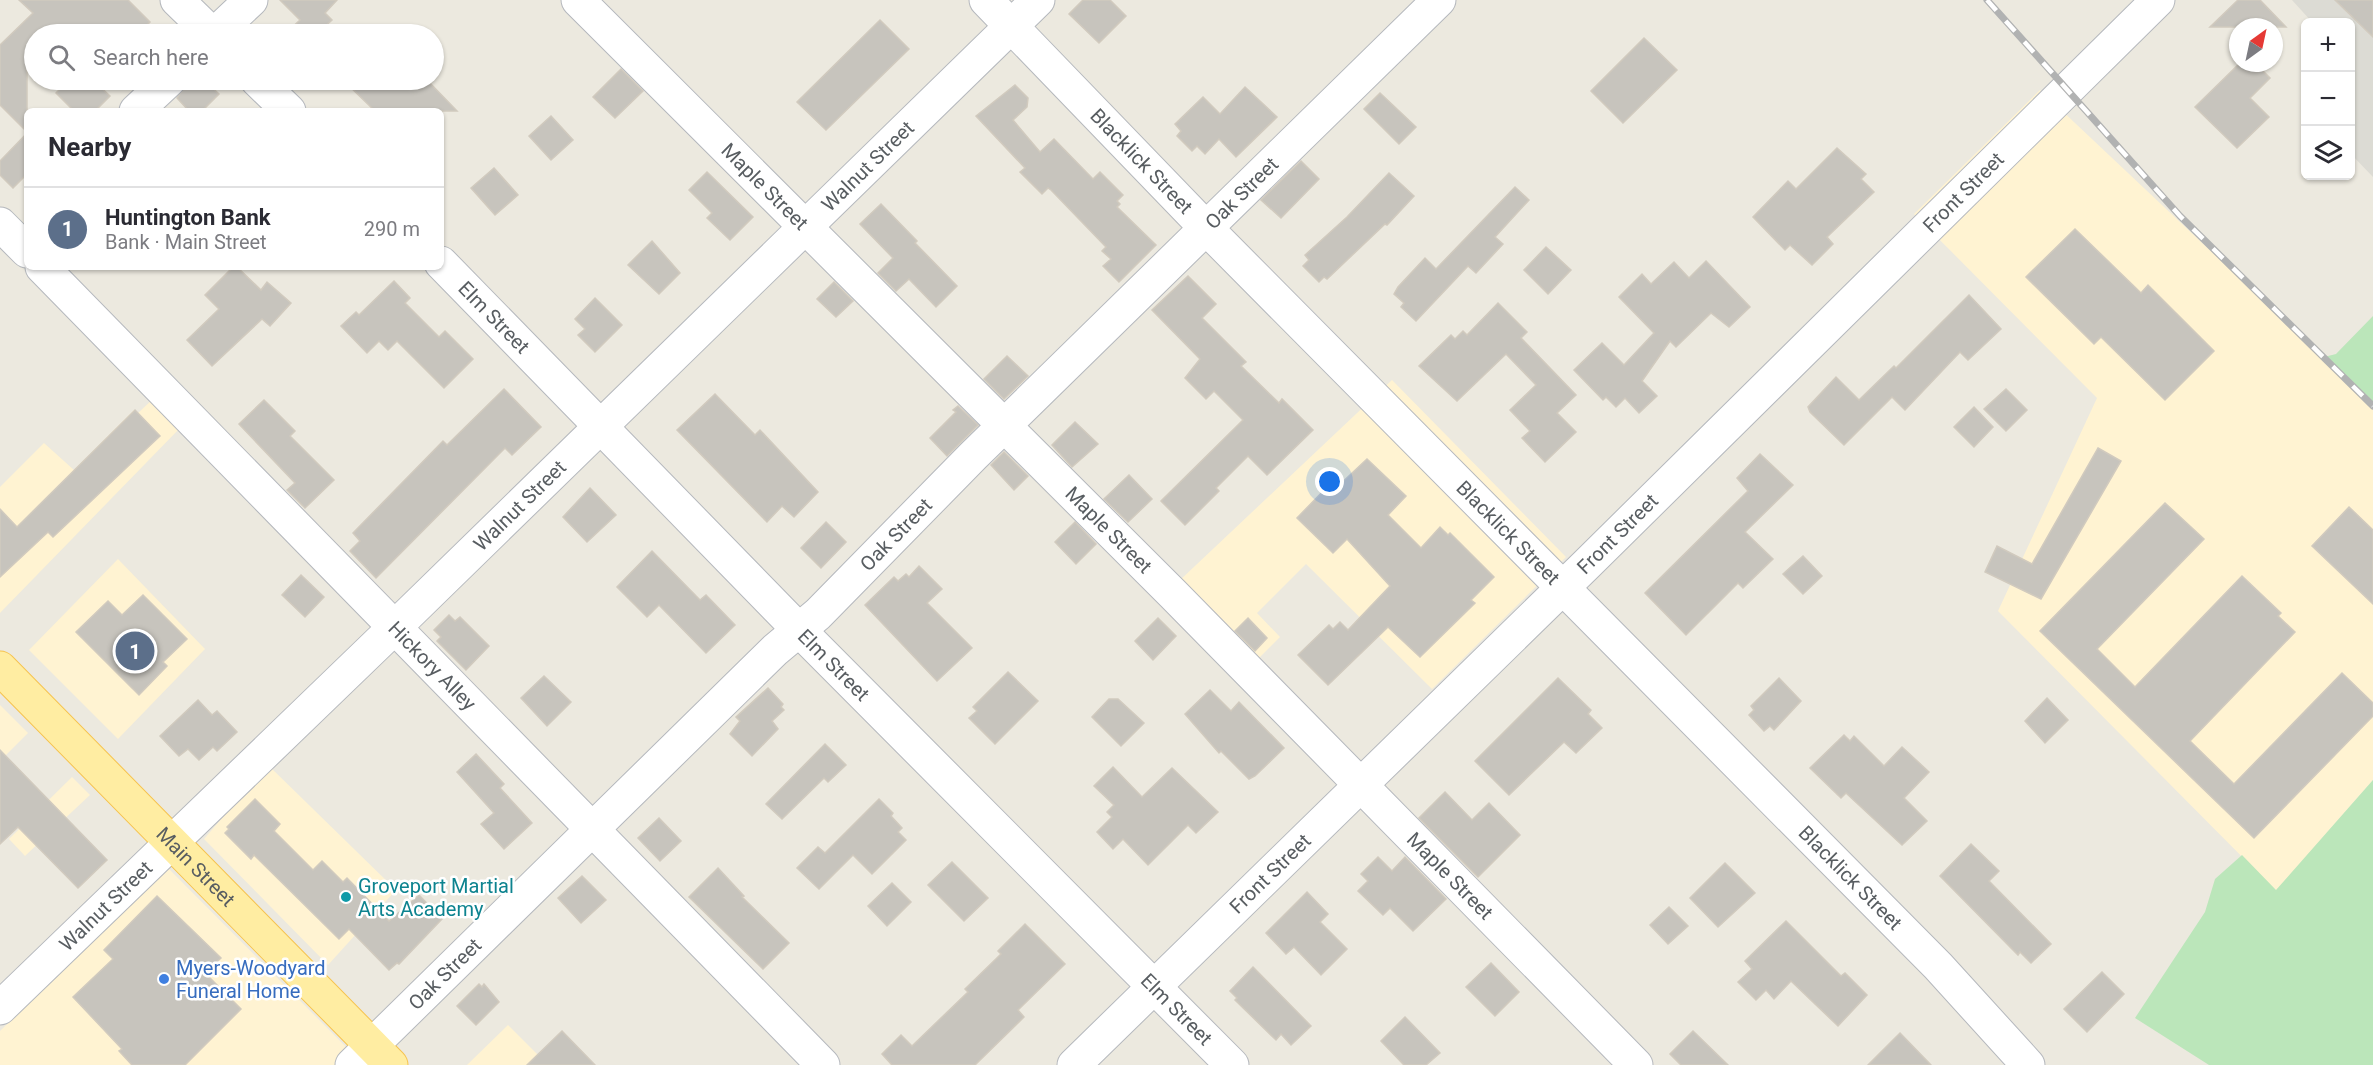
<!DOCTYPE html>
<meta charset="utf-8">
<style>
body{margin:0;font-family:Roboto,sans-serif;background:#f2f2f3;color:#2b2b33}
.controls{position:absolute;right:18px;top:18px;display:grid;overflow:hidden;border-radius:9px;box-shadow:0 2px 4px #0004}
.controls button{width:54px;height:54px;display:grid;place-items:center;padding:0;border:0;border-bottom:2px solid #e1e1e2;background:#fff;color:#2b2b33;font:30px sans-serif}
.compass{position:absolute;left:2229px;top:18px;width:54px;height:54px;border-radius:50%;background:#fff;box-shadow:0 2px 4px #0004;rotate:33deg}
.you{position:absolute;left:1330px;top:482px;width:21px;height:21px;margin:-15px;border:4px solid #fff;border-radius:50%;background:#1a73e8;box-shadow:0 0 0 9px #1a73e833}
.badge{display:grid;place-items:center;width:39px;height:39px;border-radius:50%;background:#ef2d23;color:#fff;font-size:20px;font-weight:700}
.pin{position:absolute;translate:-50% -50%;border:3px solid #fff;box-shadow:0 2px 6px #0006}
.list{margin:0;padding:0;list-style:none}
h2{display:flex;justify-content:space-between;align-items:center;height:78px;margin:0;padding:0 24px;font-size:26px}
h2 small{font-size:20px;font-weight:400;color:#7c7c81}
.list li{display:grid;grid-template-columns:39px 1fr auto;gap:18px;align-items:center;box-sizing:border-box;height:84px;padding:0 24px;border-top:2px solid #e1e1e2}
.list b{display:block;font-size:22px;white-space:nowrap}
.list p{margin:0;font-size:20px;white-space:nowrap;color:#7c7c81}
.list em{font-size:20px;font-style:normal;color:#7c7c81}
.icon{flex:none;width:33px;height:33px;fill:none;stroke:currentColor;stroke-width:2;stroke-linecap:round;stroke-linejoin:round}
.map{position:relative;flex:none;width:2373px;height:1065px;overflow:hidden}
.search{position:absolute;background:#fff;box-shadow:0 2px 4px #0004;left:24px;top:24px;width:420px;height:66px;display:flex;align-items:center;gap:15px;box-sizing:border-box;padding:0 21px;border-radius:33px;color:#7c7c81;font-size:22px}
.panel{position:absolute;background:#fff;box-shadow:0 2px 4px #0004;left:24px;top:108px;width:420px;height:162px;border-radius:9px}
.map>svg:first-child{display:block}
.commercial{fill:#fff3d2}
.industrial{fill:#dcdbd4}
.green{fill:#bbe6ba}
.building{fill:#c7c4bd;stroke:#d1cabe;stroke-width:1.5}
.lines{fill:none;stroke-linecap:round;stroke-linejoin:round}
.minor-casing{stroke:#b5b8bd;stroke-width:35}
.major-casing{stroke:#f6c34f;stroke-width:35}
.minor{stroke:#fff;stroke-width:33}
.major{stroke:#ffeda2;stroke-width:33}
.rail-casing{stroke:#b1b2b2;stroke-width:7}
.rail{stroke:#fff;stroke-width:4.5;stroke-dasharray:14;stroke-linecap:butt}
.culture-dot{fill:#0f9aa8;stroke:#fff;stroke-width:2}
.shop-dot{fill:#3f7fe0;stroke:#fff;stroke-width:2}
.labels{text-anchor:middle;stroke-width:5;stroke-linejoin:round;paint-order:stroke}
.street-label{font-size:20px;fill:#585d61;stroke:#fff}
.culture-label{font-size:20px;fill:#0d838f;stroke:#fff;text-anchor:start}
.shop-label{font-size:20px;fill:#366cbe;stroke:#fff;text-anchor:start}
</style>
<div class="map">
<svg width="2373" height="1065" viewBox="0 0 2373 1065">
<rect width="100%" height="100%" fill="#ece9df"/>
<g class="commercial">
<polygon points="2040,90 2373,404 2373,780 2276,891 1998,611 2097,398 1914,214"/>
<polygon points="1392,380 1566,557 1432,689 1306,564 1257,613 1280,637 1241,676 1160,599"/>
<polygon points="155,397 182,426 0,613 0,487 44,443 74,470 134,410 138,413"/>
<polygon points="118,559 205,649 118,739 29,650"/>
<polygon points="0,705 28,733 0,761"/>
<polygon points="268,765 396,890 328,965 204,839"/>
<polygon points="72,777 90,795 25,856 9,839"/>
<polygon points="168,868 364,1065 0,1065 0,1031"/>
<polygon points="508,1025 548,1065 467,1065"/>
</g>
<polygon class="industrial" points="2292,0 2373,0 2373,177 2351,154 2350,22 2312,22"/>
<g class="green">
<polygon points="2373,316 2373,404 2324,357 2336,354"/>
<polygon points="2373,780 2373,1065 2209,1065 2135,1018 2205,912 2215,879 2242,855 2276,890"/>
</g>
<g class="building">
<polygon points="19,0 128,0 150,22 138,34 34,34 34,74 27,67 27,132 0,105 0,45 33,13"/>
<polygon points="280,0 337,0 325,13 332,20 317,34 285,34 300,20"/>
<polygon points="1083,0 1110,0 1126,16 1099,43 1069,14"/>
<polygon points="2238,0 2260,0 2286,27 2210,27"/>
<polygon points="2335,0 2373,0 2373,37"/>
<polygon points="880,20 909,49 826,130 797,102"/>
<polygon points="1644,38 1677,70 1623,123 1591,91"/>
<polygon points="2240,63 2255,63 2270,78 2250,98 2269,117 2237,148 2195,107"/>
<polygon points="621,69 643,91 615,118 593,97"/>
<polygon points="69,80 93,80 110,96 95,111 74,111 56,93"/>
<polygon points="189,80 204,80 219,94 202,111 189,111 177,98"/>
<polygon points="343,80 427,80 457,111 375,111"/>
<polygon points="1015,85 1028,98 1027,107 1013,120 1040,152 1054,139 1093,179 1100,172 1123,195 1117,201 1120,204 1117,207 1156,245 1119,282 1103,266 1111,259 1102,251 1106,247 1051,190 1048,188 1042,194 1020,172 1025,168 976,116"/>
<polygon points="1245,87 1277,117 1236,157 1219,139 1205,154 1197,146 1192,151 1177,136 1181,131 1175,124 1203,97 1220,114"/>
<polygon points="1380,93 1416,127 1399,144 1364,109"/>
<polygon points="551,116 573,140 551,160 529,136"/>
<polygon points="27,133 27,174 13,188 0,175 0,161"/>
<polygon points="1837,148 1866,174 1861,179 1874,192 1827,237 1833,244 1812,265 1790,245 1785,250 1753,217 1788,181 1796,189"/>
<polygon points="1301,161 1319,179 1281,218 1261,200"/>
<polygon points="494,168 518,195 495,215 471,188"/>
<polygon points="707,172 753,217 730,240 707,218 712,213 689,190"/>
<polygon points="1389,173 1414,196 1387,225 1385,224 1327,279 1324,277 1319,282 1303,266 1309,260 1305,255 1347,217"/>
<polygon points="1515,187 1529,200 1495,237 1503,244 1476,273 1468,266 1416,321 1401,307 1404,303 1394,294 1398,287 1425,258 1436,269"/>
<polygon points="881,204 917,241 915,243 957,286 936,307 909,279 896,291 878,273 893,258 860,224"/>
<polygon points="2075,229 2141,293 2148,285 2214,351 2165,400 2101,337 2094,344 2026,277"/>
<polygon points="652,241 680,273 659,294 628,265"/>
<polygon points="1546,247 1571,270 1548,294 1524,270"/>
<polygon points="1706,261 1750,307 1729,327 1711,313 1676,347 1670,341 1642,381 1657,396 1639,413 1625,398 1616,407 1606,397 1603,400 1574,370 1602,343 1624,365 1654,333 1619,297 1642,274 1651,284 1674,262 1689,278"/>
<polygon points="233,267 237,267 261,290 267,282 291,303 270,326 262,319 212,366 187,340 219,309 205,295"/>
<polygon points="1188,276 1216,304 1202,318 1246,362 1241,366 1279,403 1282,399 1313,430 1267,475 1248,456 1216,488 1219,491 1185,525 1161,501 1243,420 1214,391 1206,399 1185,378 1200,359 1152,310"/>
<polygon points="394,281 410,298 405,303 439,337 445,331 473,359 444,388 397,341 388,350 379,341 367,353 341,326 356,312 359,315"/>
<polygon points="834,282 853,301 836,317 817,299"/>
<polygon points="1969,295 2001,329 1968,360 1960,352 1905,410 1892,397 1844,445 1810,412 1808,407 1836,377 1859,400 1894,366 1896,368"/>
<polygon points="595,298 622,325 595,352 578,335 585,329 575,319"/>
<polygon points="1498,303 1527,332 1521,338 1576,395 1557,413 1576,432 1545,462 1522,438 1530,431 1510,410 1536,385 1506,354 1457,401 1419,366 1451,335 1455,339 1463,331 1467,335"/>
<polygon points="1007,356 1028,376 1004,399 984,379"/>
<polygon points="504,389 541,427 512,455 505,448 376,578 350,551 360,541 353,533 443,441 447,445"/>
<polygon points="2006,389 2027,410 2006,431 1984,409"/>
<polygon points="715,394 755,435 760,430 818,492 794,517 782,506 767,522 677,430"/>
<polygon points="264,400 295,431 290,436 334,480 305,508 287,490 295,483 239,424"/>
<polygon points="958,406 978,425 947,456 930,438 956,412 953,410"/>
<polygon points="1974,407 1993,427 1974,447 1954,427"/>
<polygon points="135,410 160,436 53,537 48,532 0,577 0,509 17,527"/>
<polygon points="1075,422 1098,444 1072,467 1052,445"/>
<polygon points="2098,448 2121,461 2041,599 1985,572 1997,546 2032,564"/>
<polygon points="1004,452 1028,476 1014,490 991,465"/>
<polygon points="1760,454 1793,485 1745,532 1773,559 1743,588 1738,583 1686,635 1645,593 1748,491 1737,478"/>
<polygon points="1367,459 1406,496 1388,515 1421,548 1440,527 1448,535 1450,533 1494,577 1471,600 1475,603 1420,657 1388,627 1328,685 1298,655 1329,625 1333,629 1340,622 1348,630 1390,586 1347,539 1333,553 1297,518 1329,485 1334,490"/>
<polygon points="1129,475 1152,499 1128,522 1104,499"/>
<polygon points="590,488 616,515 587,542 563,517"/>
<polygon points="2165,503 2204,539 2097,649 2135,687 2242,576 2281,613 2278,616 2295,632 2190,741 2234,784 2342,673 2373,703 2373,716 2254,838 2040,631"/>
<polygon points="2349,507 2373,530 2373,604 2312,546"/>
<polygon points="826,522 846,542 821,568 801,548"/>
<polygon points="1075,522 1096,544 1076,564 1055,542"/>
<polygon points="652,551 700,600 706,595 735,625 706,653 659,605 647,617 617,587"/>
<polygon points="1803,556 1822,576 1803,594 1783,574"/>
<polygon points="919,566 942,589 927,603 972,648 937,681 865,605 894,577 898,581 906,574 909,577"/>
<polygon points="301,575 324,597 305,617 282,595"/>
<polygon points="143,595 187,639 163,662 167,666 139,695 76,632 108,601 122,615"/>
<polygon points="449,615 455,621 460,617 489,646 466,670 437,641 441,637 434,630"/>
<polygon points="1158,618 1176,636 1153,660 1135,641"/>
<polygon points="1248,618 1267,638 1255,651 1235,631"/>
<polygon points="1008,672 1038,701 995,744 969,718 977,711 973,707"/>
<polygon points="544,676 571,702 547,726 521,698"/>
<polygon points="1558,678 1591,710 1588,714 1602,728 1576,753 1564,742 1509,795 1475,761"/>
<polygon points="1779,678 1801,701 1774,730 1770,726 1764,731 1749,715 1754,710 1751,706"/>
<polygon points="768,688 783,704 781,707 784,710 772,721 778,729 752,756 730,734 740,721 736,717"/>
<polygon points="1210,690 1231,711 1239,702 1284,748 1255,776 1249,779 1221,751 1219,753 1185,714"/>
<polygon points="2047,698 2068,720 2045,743 2025,721"/>
<polygon points="1109,699 1118,699 1144,723 1121,746 1092,717"/>
<polygon points="198,700 212,715 217,711 237,732 217,751 213,747 199,760 188,749 179,756 160,736"/>
<polygon points="1844,735 1850,741 1854,736 1884,766 1902,747 1929,772 1904,798 1927,821 1902,845 1846,793 1841,798 1810,768"/>
<polygon points="825,744 846,765 828,782 824,778 782,819 766,804"/>
<polygon points="0,750 107,860 78,888 18,827 0,844"/>
<polygon points="476,754 504,784 500,788 532,823 504,849 481,824 494,813 457,772"/>
<polygon points="1113,767 1142,797 1172,768 1218,812 1196,833 1188,825 1148,865 1123,839 1113,849 1097,832 1112,817 1107,812 1114,805 1094,786"/>
<polygon points="1445,792 1472,820 1489,803 1520,835 1478,877 1419,818"/>
<polygon points="255,799 280,824 274,831 313,870 322,861 343,882 347,878 389,921 419,895 442,919 399,964 397,963 389,970 349,929 339,939 254,855 251,859 225,833 229,829 227,827"/>
<polygon points="879,799 893,813 891,816 902,828 898,832 906,840 872,874 853,855 819,889 797,868 818,847 825,853"/>
<polygon points="659,818 681,841 660,861 638,838"/>
<polygon points="1971,844 1999,871 1989,881 2051,944 2031,963 2020,952 2018,955 1940,876"/>
<polygon points="1378,857 1392,871 1405,857 1446,899 1413,931 1390,908 1383,915 1358,891 1368,881 1361,874"/>
<polygon points="952,862 988,898 964,921 928,885"/>
<polygon points="1725,863 1755,893 1718,927 1690,898"/>
<polygon points="718,868 744,896 742,897 789,943 763,969 689,897"/>
<polygon points="582,876 606,900 581,923 558,898"/>
<polygon points="892,883 911,902 887,926 868,906"/>
<polygon points="1307,892 1328,914 1320,922 1347,949 1321,975 1294,947 1286,954 1266,933"/>
<polygon points="157,896 221,958 205,973 241,1009 185,1065 132,1065 119,1051 122,1049 73,997 113,959 104,950"/>
<polygon points="1669,907 1688,926 1668,944 1650,925"/>
<polygon points="1786,921 1841,976 1845,973 1867,995 1838,1026 1791,981 1774,999 1766,990 1756,1000 1738,982 1752,969 1745,961"/>
<polygon points="1025,924 1065,964 1018,1010 1024,1017 975,1065 892,1065 882,1054 901,1035 912,1046 968,992 965,989 1001,954 998,951"/>
<polygon points="1491,963 1519,992 1495,1016 1466,987"/>
<polygon points="1253,967 1311,1026 1291,1045 1281,1034 1276,1040 1235,1000 1237,998 1230,991"/>
<polygon points="2102,972 2124,994 2087,1032 2064,1009"/>
<polygon points="479,984 482,987 484,984 499,1002 476,1025 457,1006"/>
<polygon points="1405,1017 1440,1053 1426,1065 1404,1065 1381,1041"/>
<polygon points="562,1031 595,1065 527,1065"/>
<polygon points="1693,1031 1728,1065 1681,1065 1670,1054"/>
<polygon points="1900,1033 1931,1065 1868,1065"/>
</g>
<g class="lines">
<defs>
<g id="minor">
<polyline points="177,0 212,34"/>
<path id="s1" d="M 578,0 L 1173,594 L 1636,1065"/>
<path id="s2" d="M 986,0 L 1207,229 L 1938,966 L 2028,1065"/>
<polyline points="215,34 251,0"/>
<polyline points="257,80 289,111"/>
<polyline points="136,111 169,80"/>
<polyline points="0,224 27,251"/>
<path id="s3" d="M 441,263 L 799,630 L 1232,1065"/>
<path id="s4" d="M 42,267 L 823,1065"/>
<path id="s5" d="M 0,1008 L 395,627 L 1038,0"/>
<path id="s6" d="M 352,1065 L 775,650 L 818,614 L 973,456 L 1439,0"/>
<path id="s7" d="M 1074,1065 L 1586,565 L 2158,0"/>
</g>
<g id="major">
<path id="s8" d="M 0,668 L 391,1065"/>
</g>
</defs>
<use href="#minor" class="minor-casing"/>
<use href="#major" class="major-casing"/>
<use href="#minor" class="minor"/>
<use href="#major" class="major"/>
<defs>
<polyline id="rail" points="1987,0 2180,216 2373,406"/>
</defs>
<use href="#rail" class="rail-casing"/>
<use href="#rail" class="rail"/>
</g>
<circle class="culture-dot" cx="346" cy="897" r="6"/>
<circle class="shop-dot" cx="164" cy="979" r="6"/>
<g class="labels">
<g class="street-label">
<text dy="7" stroke="none"><textPath href="#s2" startOffset="224">Blacklick Street</textPath></text>
<text dy="7" stroke="none"><textPath href="#s5" startOffset="1209">Walnut Street</textPath></text>
<text dy="7" stroke="none"><textPath href="#s1" startOffset="264">Maple Street</textPath></text>
<text dy="7" stroke="none"><textPath href="#s6" startOffset="1246">Oak Street</textPath></text>
<text dy="7" stroke="none"><textPath href="#s7" startOffset="1246">Front Street</textPath></text>
<text dy="7" stroke="none"><textPath href="#s3" startOffset="76">Elm Street</textPath></text>
<text dy="7" stroke="none"><textPath href="#s5" startOffset="723">Walnut Street</textPath></text>
<text dy="7" stroke="none"><textPath href="#s1" startOffset="750">Maple Street</textPath></text>
<text dy="7" stroke="none"><textPath href="#s2" startOffset="746">Blacklick Street</textPath></text>
<text dy="7" stroke="none"><textPath href="#s6" startOffset="760">Oak Street</textPath></text>
<text dy="7" stroke="none"><textPath href="#s7" startOffset="760">Front Street</textPath></text>
<text dy="7" stroke="none"><textPath href="#s4" startOffset="558">Hickory Alley</textPath></text>
<text dy="7" stroke="none"><textPath href="#s3" startOffset="562">Elm Street</textPath></text>
<text dy="7" stroke="none"><textPath href="#s8" startOffset="279">Main Street</textPath></text>
<text dy="7" stroke="none"><textPath href="#s7" startOffset="274">Front Street</textPath></text>
<text dy="7" stroke="none"><textPath href="#s1" startOffset="1236">Maple Street</textPath></text>
<text dy="7" stroke="none"><textPath href="#s2" startOffset="1232">Blacklick Street</textPath></text>
<text dy="7" stroke="none"><textPath href="#s5" startOffset="147">Walnut Street</textPath></text>
<text dy="7" stroke="none"><textPath href="#s6" startOffset="130">Oak Street</textPath></text>
<text dy="7" stroke="none"><textPath href="#s3" startOffset="1048">Elm Street</textPath></text>
</g>
<g class="culture-label">
<text x="358" y="893">Groveport Martial<tspan x="358" dy="23">Arts Academy</tspan></text>
</g>
<g class="shop-label">
<text x="176" y="975">Myers-Woodyard<tspan x="176" dy="23">Funeral Home</tspan></text>
</g>
</g>
</svg>
<div class="controls">
<button>+</button>
<button>−</button>
<button><svg class="icon" aria-label="layers" viewBox="0 0 24 24"><path d="M12 4l9 5-9 5-9-5zM3 14l9 5 9-5"/></svg></button>
</div>
<svg class="compass" viewBox="-18 -18 36 36"><path d="M0-13l5 13h-10z" fill="#e53935"/><path d="M0 13l5-13h-10z" fill="#7c7c81"/></svg>
<div class="you"></div>
<div class="pin badge" style="left:135px;top:651px;background:#5c6f8a">1</div>
<div class="search"><svg class="icon" aria-label="search" viewBox="0 0 24 24"><circle cx="10" cy="10" r="6"/><path d="M15 15l6 6"/></svg>Search here</div>
<section class="panel">
<h2>Nearby<small></small></h2>
<ul class="list">
<li><span class="badge" style="background:#5c6f8a">1</span><div><b>Huntington Bank</b><p>Bank · Main Street</p></div><em>290 m</em></li>
</ul>
</section>
</div>
